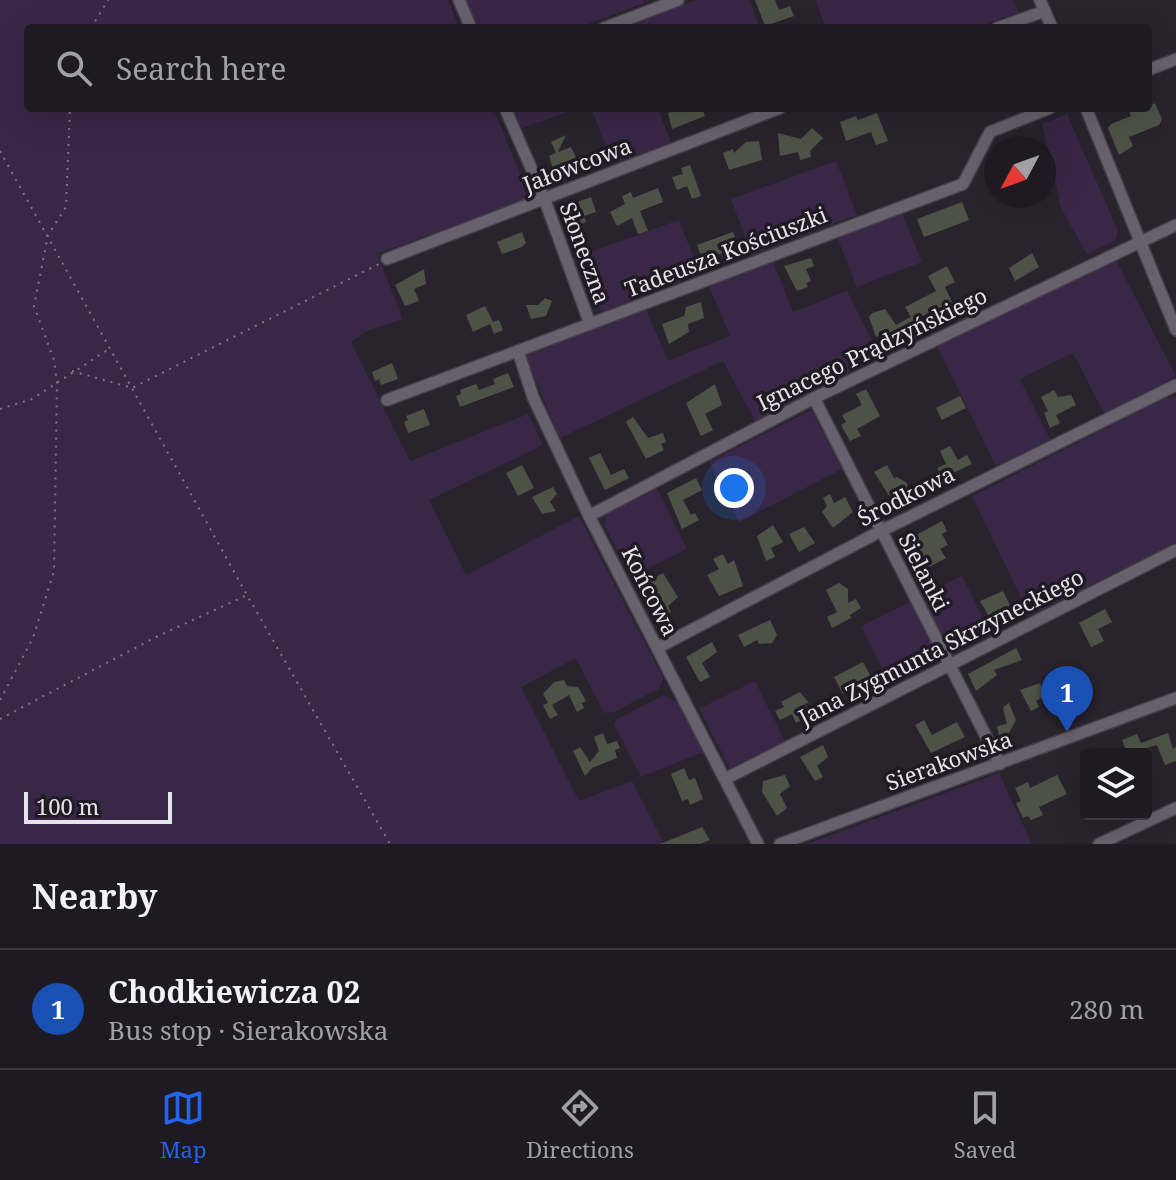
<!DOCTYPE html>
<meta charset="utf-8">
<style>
body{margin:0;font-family:"Noto Serif",serif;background:#26232a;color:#f1f3f6}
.controls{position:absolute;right:24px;bottom:24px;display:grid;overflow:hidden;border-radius:8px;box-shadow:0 8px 32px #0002}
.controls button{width:72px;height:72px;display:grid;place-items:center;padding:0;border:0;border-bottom:2px solid #3c3840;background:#1e1a22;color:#f1f3f6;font:40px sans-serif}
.compass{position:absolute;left:984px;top:136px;width:72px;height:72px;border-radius:50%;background:#1e1a22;box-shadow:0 8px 32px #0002;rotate:229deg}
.scale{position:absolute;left:24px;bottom:20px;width:148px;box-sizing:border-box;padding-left:8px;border:4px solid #e7e3ea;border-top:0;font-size:22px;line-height:28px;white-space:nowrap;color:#e7e3ea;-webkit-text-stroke:6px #1f1a23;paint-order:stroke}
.you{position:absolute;left:734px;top:488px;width:28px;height:28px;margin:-20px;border:6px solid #fff;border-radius:50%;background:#1a73e8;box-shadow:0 0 0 12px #1a73e833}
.badge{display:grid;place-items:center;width:52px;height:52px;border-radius:50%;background:#2563eb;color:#fff;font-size:26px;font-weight:700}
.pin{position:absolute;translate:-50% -66px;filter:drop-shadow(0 2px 4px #0008)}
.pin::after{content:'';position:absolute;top:42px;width:28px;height:24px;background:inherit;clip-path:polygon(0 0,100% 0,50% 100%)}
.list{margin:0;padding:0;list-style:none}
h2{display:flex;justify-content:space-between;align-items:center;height:104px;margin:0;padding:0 32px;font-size:34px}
h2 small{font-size:26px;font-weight:400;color:#a1a1a5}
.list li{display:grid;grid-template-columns:52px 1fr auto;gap:24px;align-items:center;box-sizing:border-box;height:120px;padding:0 32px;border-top:2px solid #3c3840}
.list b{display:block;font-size:30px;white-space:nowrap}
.list p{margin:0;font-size:26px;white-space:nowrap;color:#a1a1a5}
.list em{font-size:26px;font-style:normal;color:#a1a1a5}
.icon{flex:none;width:44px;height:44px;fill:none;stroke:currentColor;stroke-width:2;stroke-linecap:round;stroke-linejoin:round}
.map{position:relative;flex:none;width:1176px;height:844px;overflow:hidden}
.search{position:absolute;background:#1e1a22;box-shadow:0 8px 32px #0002;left:24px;right:24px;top:24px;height:88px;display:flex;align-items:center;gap:20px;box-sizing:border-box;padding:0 28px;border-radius:8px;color:#a1a1a5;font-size:30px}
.sheet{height:224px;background:#1e1a22}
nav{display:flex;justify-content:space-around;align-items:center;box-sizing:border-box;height:112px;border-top:2px solid #3c3840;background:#1e1a22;font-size:22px;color:#a1a1a5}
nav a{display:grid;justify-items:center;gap:4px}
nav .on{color:#2563eb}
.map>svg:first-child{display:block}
.green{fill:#3a2748}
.building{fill:#4e5246}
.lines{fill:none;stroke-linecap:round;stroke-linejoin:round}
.street-casing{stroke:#444048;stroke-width:14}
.path{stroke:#7d7981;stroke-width:2;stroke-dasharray:2 6;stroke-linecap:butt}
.street{stroke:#67616d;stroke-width:11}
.labels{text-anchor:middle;stroke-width:7;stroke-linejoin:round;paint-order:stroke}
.street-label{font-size:22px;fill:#e7e3ea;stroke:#1f1a23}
</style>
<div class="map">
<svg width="1176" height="844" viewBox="0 0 1176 844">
<rect width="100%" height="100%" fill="#28232d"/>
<g class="green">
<polygon points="0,0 448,0 459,28 28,28 28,108 493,108 530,198 377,254 403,319 367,331 351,342 410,461 528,414 543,445 429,500 466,575 579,516 663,678 660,688 614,712 604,713 576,658 521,687 579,801 632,781 664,844 0,844"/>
<polygon points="466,0 643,0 644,3 577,28 478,28"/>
<polygon points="696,0 749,0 760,28 621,28"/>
<polygon points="816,0 1013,0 1018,12 976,28 826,28"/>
<polygon points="513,108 579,108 522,128"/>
<polygon points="591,108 658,108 671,143 613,164"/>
<polygon points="1067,114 1118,231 1115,241 1087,254 1061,208 1042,124"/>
<polygon points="836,161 857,215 752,255 731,199"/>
<polygon points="902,213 922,262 857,287 837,237"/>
<polygon points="679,220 700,274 604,311 593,307 574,258"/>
<polygon points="1115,258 1175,374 1173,378 1104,413 1073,353 1020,379 1050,439 996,466 937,346"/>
<polygon points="773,261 793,312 847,291 880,357 755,421 723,361 560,438 525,355 646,309 668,361 730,336 709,286"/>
<polygon points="1165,398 1176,398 1176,542 1030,616 972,496"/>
<polygon points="811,410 842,469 739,522 709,462"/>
<polygon points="657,489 687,549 631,577 604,524 607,514"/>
<polygon points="962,576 991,635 952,655 922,596"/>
<polygon points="911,602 941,660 891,686 861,626"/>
<polygon points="755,681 785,741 730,768 699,709"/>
<polygon points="664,695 680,705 704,752 641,777 614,725 617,719"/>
<polygon points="999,773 1032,844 807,844"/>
</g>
<g class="building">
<polygon points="755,0 775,0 779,10 790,6 794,16 765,26"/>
<polygon points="1155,103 1162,119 1159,125 1129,137 1133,146 1119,155 1108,128 1111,124 1131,116 1129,109 1148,108"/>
<polygon points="682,108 702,108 705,116 672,129 668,113"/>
<polygon points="877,113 888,141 876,145 871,132 846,141 840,122 856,116 858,120"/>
<polygon points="812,128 823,138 810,151 811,157 800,160 798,152 780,156 778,133 801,139"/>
<polygon points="566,135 558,152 571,147 578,162 554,173 549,156 556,153 551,142"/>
<polygon points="759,141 762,160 729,170 723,153 733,149 734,153 746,142"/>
<polygon points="690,165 701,196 692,199 687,186 677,190 672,177 683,174 681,168"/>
<polygon points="658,188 663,202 640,211 648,231 638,234 632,218 617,226 610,212 625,204 622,196 631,192 633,198"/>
<polygon points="591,197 596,212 584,216 586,222 571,228 564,207"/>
<polygon points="962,202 969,220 924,237 917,219"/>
<polygon points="522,232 526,243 522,247 502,254 497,242"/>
<polygon points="733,232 739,246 703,261 697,245"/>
<polygon points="1032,253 1039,267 1015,281 1009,268"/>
<polygon points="811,258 814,266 806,269 811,281 806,283 808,287 797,291 784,266"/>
<polygon points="947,266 955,282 945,287 952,302 918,318 921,324 889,339 886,332 876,337 869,317 872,313 885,309 896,325 911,317 905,307 936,291 928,276"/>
<polygon points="424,269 426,284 414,289 419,301 405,306 395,285"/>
<polygon points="545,298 552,301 546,316 531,319 526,305 538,305"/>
<polygon points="701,302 704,318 688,324 689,332 669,344 662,324 684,316 686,307"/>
<polygon points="485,306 493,322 499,320 503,330 494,334 490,324 473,332 466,315"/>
<polygon points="392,363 398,379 381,385 379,379 375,381 372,372"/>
<polygon points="508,373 514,387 460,407 456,396 461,394 460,390 476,384 479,390 495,384 493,379"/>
<polygon points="715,384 722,405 705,414 713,430 701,436 686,403"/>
<polygon points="866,389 880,416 857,429 861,436 850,441 841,425 846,422 842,415 862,405 856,394"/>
<polygon points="1054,390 1058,397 1071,395 1076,405 1056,415 1060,423 1050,428 1044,413 1048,411 1041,397"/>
<polygon points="960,396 966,408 942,420 936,408"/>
<polygon points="424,409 430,425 408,433 404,422 408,420 406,416"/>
<polygon points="633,417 648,438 663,433 666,442 661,444 664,450 646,459 626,422"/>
<polygon points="950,446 958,460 967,455 972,464 943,478 937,468 946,464 940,451"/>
<polygon points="600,453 611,475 624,469 629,478 605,490 589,458"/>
<polygon points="522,465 534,488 518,496 506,473"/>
<polygon points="887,465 894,478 897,477 907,483 907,495 893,502 874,472"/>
<polygon points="696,478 702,490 683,500 691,515 695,513 699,520 682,529 667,493"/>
<polygon points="553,487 557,494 550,502 556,511 542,514 532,497"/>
<polygon points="830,494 834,503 845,497 853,512 833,528 822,512 827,506 823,498"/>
<polygon points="942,521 947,531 942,534 948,545 940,549 946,558 927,568 907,540"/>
<polygon points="773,525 783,542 771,548 775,557 766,561 757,536"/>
<polygon points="804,527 815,543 799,552 789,534"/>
<polygon points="723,554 728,564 734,560 743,586 719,596 707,575 719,569 713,559"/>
<polygon points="663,573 678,597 668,606 671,612 663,617 647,582"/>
<polygon points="839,583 848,589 848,603 856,599 861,608 850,615 851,618 832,628 827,617 837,612 826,590"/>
<polygon points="1003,591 1010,605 998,611 1002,618 992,622 980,601"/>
<polygon points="1105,609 1112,622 1098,629 1104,641 1091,647 1079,623"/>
<polygon points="770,620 777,635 772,643 759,644 757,640 744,647 738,635"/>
<polygon points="712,642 717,652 702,663 710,677 700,682 686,657"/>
<polygon points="1016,648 1022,660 994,670 997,675 976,691 968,674"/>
<polygon points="863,662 872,679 843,694 834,677"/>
<polygon points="564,680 567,686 578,687 586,701 582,703 584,708 577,712 569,695 552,705 558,715 550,719 543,705 548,703 543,694 554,682"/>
<polygon points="1040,683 1046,696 1036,701 1039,707 1031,711 1020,690"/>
<polygon points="800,692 809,703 804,704 809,709 804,712 807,717 796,723 792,714 780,720 775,711 784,707 781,702"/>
<polygon points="1009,703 1016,720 1009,733 999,736 997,726 1007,724 1003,707"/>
<polygon points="924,720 932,735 957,722 965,737 931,753 915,725"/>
<polygon points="603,733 607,744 617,741 620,748 615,750 617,758 592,768 585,776 573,751 580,747 590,762 599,751 594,737"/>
<polygon points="1168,733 1173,749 1176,747 1176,761 1165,765 1157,745 1127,754 1122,740 1137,734 1141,743"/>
<polygon points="823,745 828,757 817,766 823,777 815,781 800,757"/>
<polygon points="684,768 689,780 695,778 703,799 690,805 688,799 682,801 671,774"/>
<polygon points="785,775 790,786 780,794 787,808 777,816 762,792 763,781"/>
<polygon points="1057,775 1067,794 1039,807 1043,815 1031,820 1028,816 1023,818 1016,803 1021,801 1015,788 1028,782 1030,788"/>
<polygon points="702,827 710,840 700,844 660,844"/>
</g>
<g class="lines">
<defs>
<g id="street">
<polyline points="459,0 471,28"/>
<polyline points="1040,0 1052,28"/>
<polyline points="604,28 678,0"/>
<polyline points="997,28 1045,11"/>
<polyline points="1148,70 1176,59"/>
<polyline points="505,108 544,198 590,324"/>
<polyline points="1086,108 1176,330"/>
<polyline points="387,259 780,108"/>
<polyline points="518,351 533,397 589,516 758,844"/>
<polyline points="814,398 1000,764"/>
<polyline points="387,400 963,184 990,132 1050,108"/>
<polyline points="589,516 814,398 1176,225"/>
<polyline points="657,648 881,531 1176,385"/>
<polyline points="725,779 1176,550"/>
<polyline points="780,844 1176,698"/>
<polyline points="1099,844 1176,808"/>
</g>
</defs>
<use href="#street" class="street-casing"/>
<g class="path">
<polyline points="91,28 108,0"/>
<polyline points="0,151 247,595 390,844"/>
<polyline points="72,371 132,388 379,264"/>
<polyline points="0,409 32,399 109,349"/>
<polyline points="0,700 33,638 54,571 57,383 54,360 34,306 48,235 66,207 70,108"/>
<polyline points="0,719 156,637 245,596"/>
</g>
<use href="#street" class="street"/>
</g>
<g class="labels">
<g class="street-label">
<text transform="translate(577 165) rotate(-21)" y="8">Jałowcowa</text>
<text transform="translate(726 252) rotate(-21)" y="8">Tadeusza Kościuszki</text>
<text transform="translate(585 253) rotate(70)" y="8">Słoneczna</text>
<text transform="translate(872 349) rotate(-26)" y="8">Ignacego Prądzyńskiego</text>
<text transform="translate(906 496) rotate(-27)" y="8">Środkowa</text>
<text transform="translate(924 572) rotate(63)" y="8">Sielanki</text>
<text transform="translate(650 591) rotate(63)" y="8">Końcowa</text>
<text transform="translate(941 647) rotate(-27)" y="8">Jana Zygmunta Skrzyneckiego</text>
<text transform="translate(949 761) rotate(-20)" y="8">Sierakowska</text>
</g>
</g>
</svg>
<div class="controls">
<button><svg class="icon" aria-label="layers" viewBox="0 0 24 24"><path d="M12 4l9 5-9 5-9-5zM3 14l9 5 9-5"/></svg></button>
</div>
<svg class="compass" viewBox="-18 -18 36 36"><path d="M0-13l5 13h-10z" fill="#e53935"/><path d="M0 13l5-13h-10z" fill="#a1a1a5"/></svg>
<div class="scale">100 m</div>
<div class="you"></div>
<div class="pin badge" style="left:1067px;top:732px;background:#1a4fb4">1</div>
<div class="search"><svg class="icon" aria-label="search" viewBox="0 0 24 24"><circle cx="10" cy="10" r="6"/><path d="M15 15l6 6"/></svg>Search here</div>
</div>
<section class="sheet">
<h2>Nearby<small></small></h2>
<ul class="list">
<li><span class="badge" style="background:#1a4fb4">1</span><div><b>Chodkiewicza 02</b><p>Bus stop · Sierakowska</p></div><em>280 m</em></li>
</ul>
</section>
<nav>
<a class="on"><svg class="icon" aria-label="map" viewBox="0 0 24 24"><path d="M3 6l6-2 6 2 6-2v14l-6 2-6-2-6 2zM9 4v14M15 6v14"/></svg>Map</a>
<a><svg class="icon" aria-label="directions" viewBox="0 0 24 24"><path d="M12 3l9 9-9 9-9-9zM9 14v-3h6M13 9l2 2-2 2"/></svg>Directions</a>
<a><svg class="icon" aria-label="saved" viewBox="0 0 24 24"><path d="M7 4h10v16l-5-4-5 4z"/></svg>Saved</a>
</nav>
